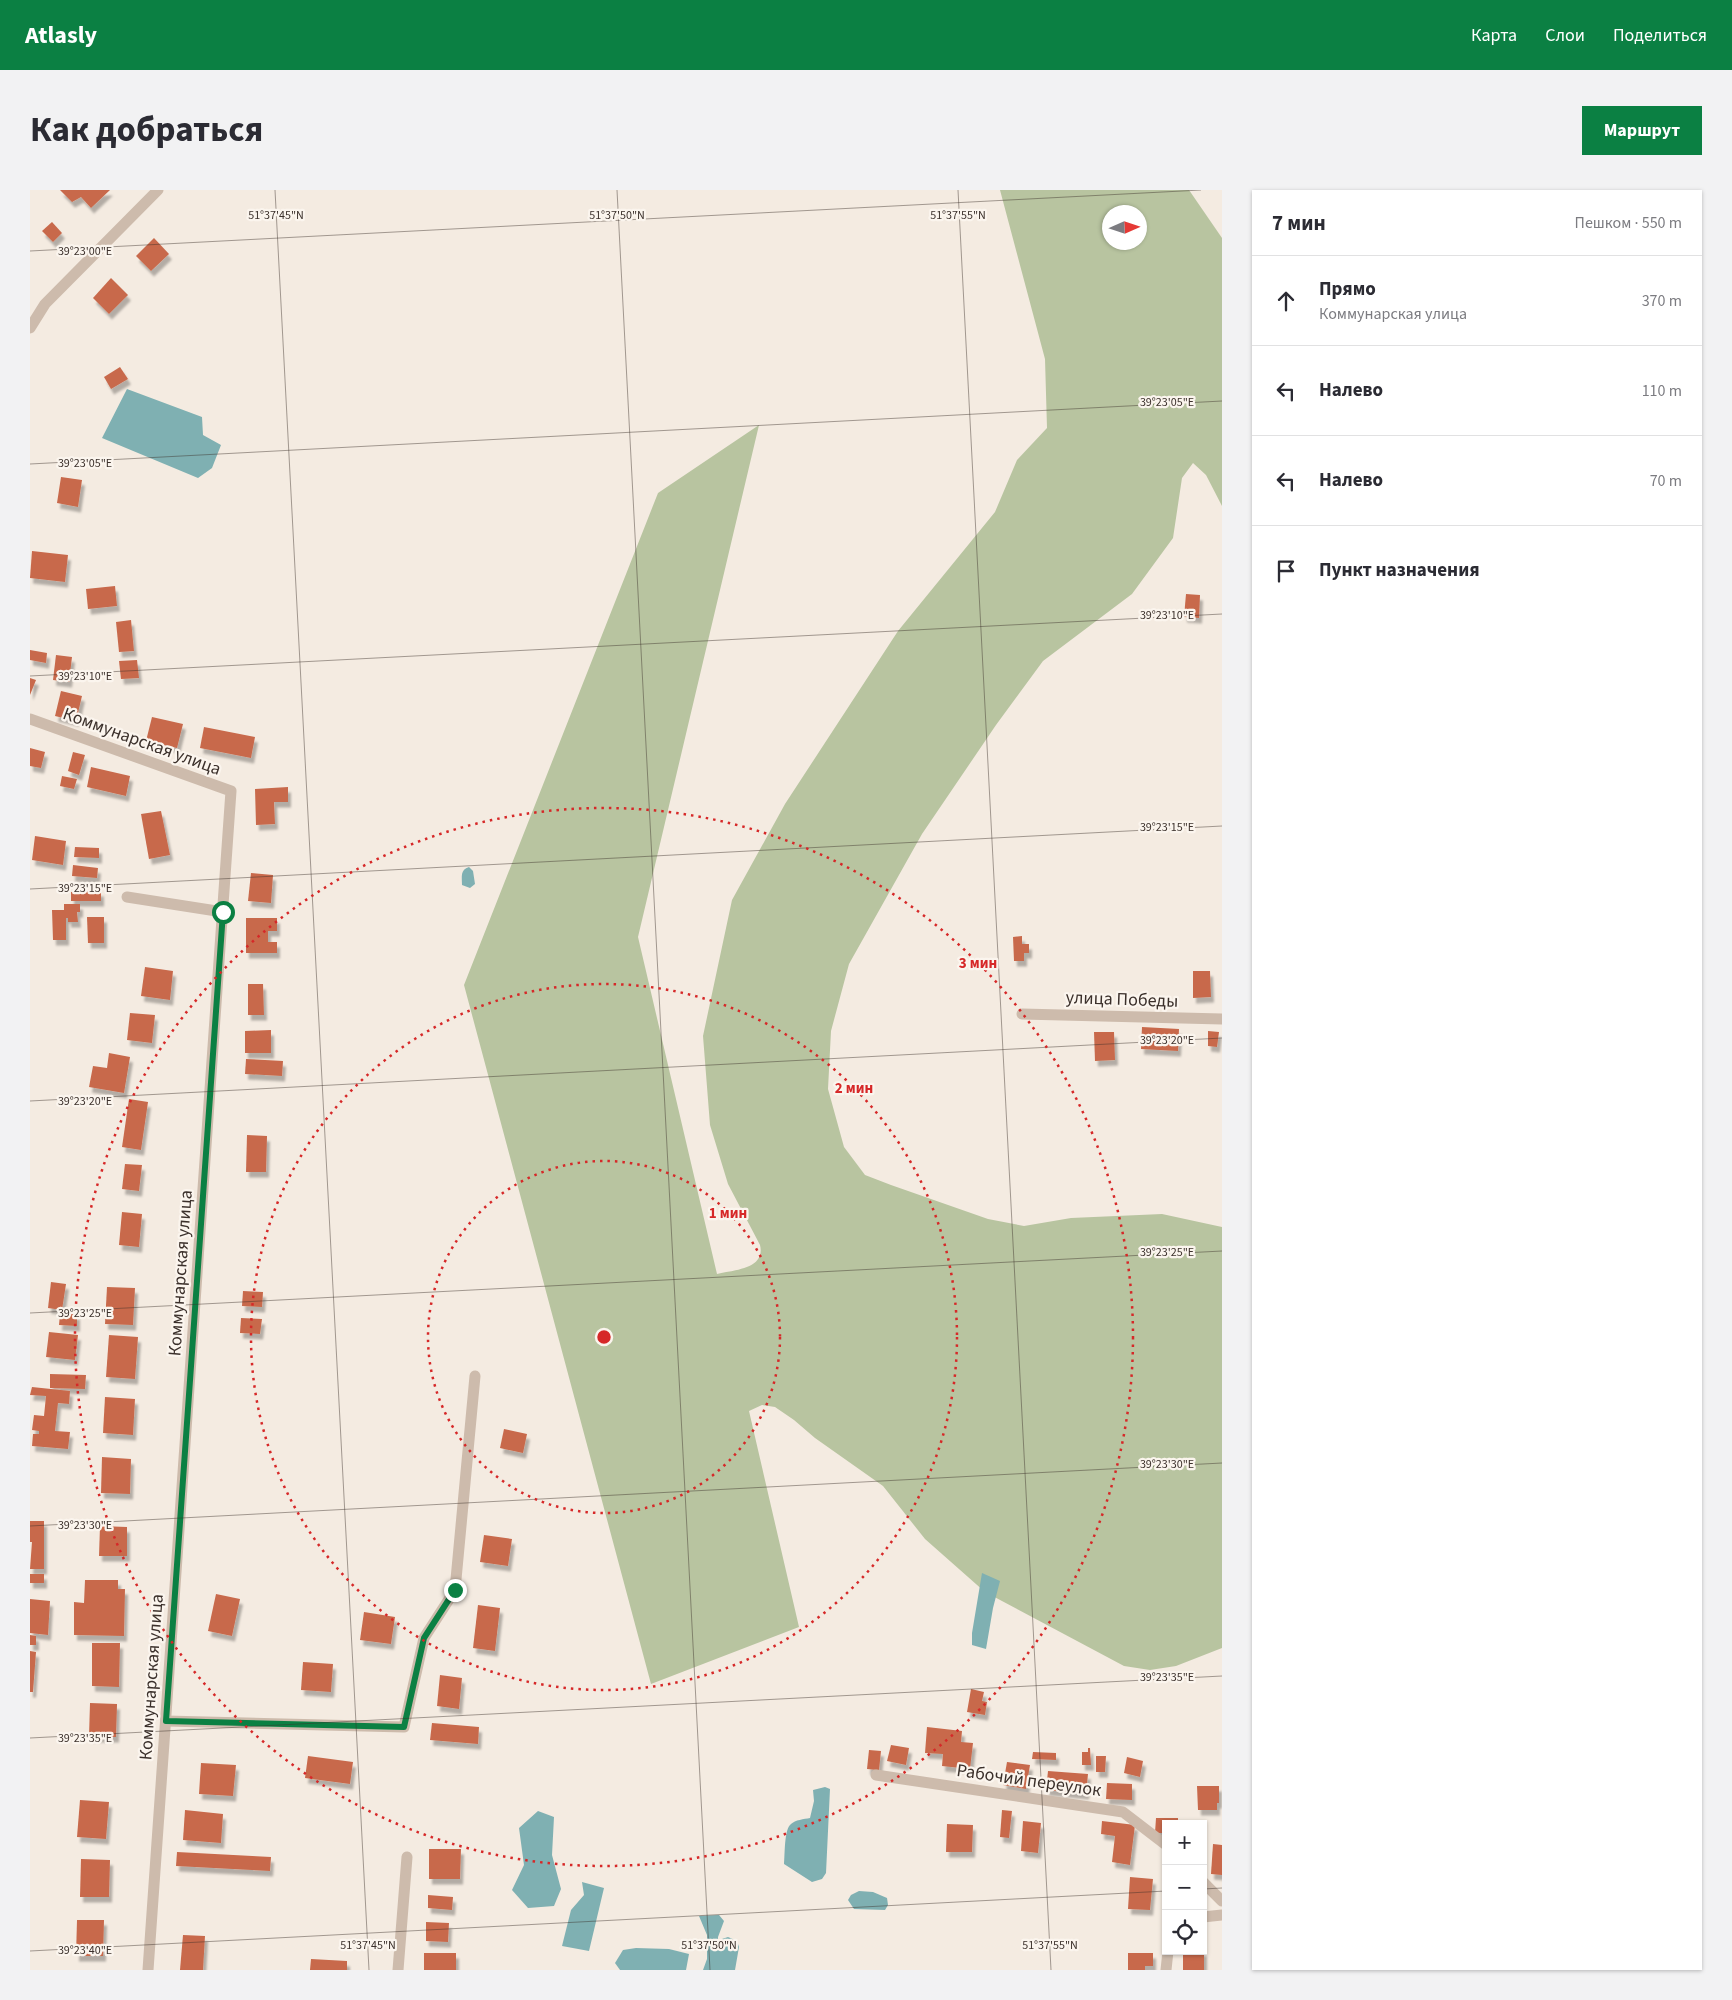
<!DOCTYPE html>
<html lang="ru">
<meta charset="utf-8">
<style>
body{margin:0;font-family:"Source Sans 3",sans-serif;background:#f2f2f3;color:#2b2b33}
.controls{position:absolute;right:15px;bottom:15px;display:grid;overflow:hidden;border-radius:0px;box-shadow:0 1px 4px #0004}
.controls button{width:45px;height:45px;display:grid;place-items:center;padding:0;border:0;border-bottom:1px solid #e1e1e2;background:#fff;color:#2b2b33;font:25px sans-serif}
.compass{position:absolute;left:1072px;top:15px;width:45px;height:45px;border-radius:50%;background:#fff;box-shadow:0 1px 4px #0004;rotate:87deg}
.stop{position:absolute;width:15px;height:15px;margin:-11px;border:4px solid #0b8043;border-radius:50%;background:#fff}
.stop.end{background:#0b8043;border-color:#fff;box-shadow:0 1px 5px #0008}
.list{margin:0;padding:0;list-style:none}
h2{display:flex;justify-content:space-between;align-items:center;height:65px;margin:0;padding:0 20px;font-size:21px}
h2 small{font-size:16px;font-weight:400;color:#7c7c81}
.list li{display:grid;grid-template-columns:32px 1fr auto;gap:15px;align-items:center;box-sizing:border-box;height:90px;padding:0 20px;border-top:1px solid #e1e1e2}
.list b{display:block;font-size:19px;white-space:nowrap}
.list p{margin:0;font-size:16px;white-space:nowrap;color:#7c7c81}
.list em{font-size:16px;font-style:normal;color:#7c7c81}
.icon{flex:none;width:28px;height:28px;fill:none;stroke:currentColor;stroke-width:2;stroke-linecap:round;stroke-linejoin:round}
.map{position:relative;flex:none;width:1192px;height:1780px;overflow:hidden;border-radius:0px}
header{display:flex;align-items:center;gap:30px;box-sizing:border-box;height:70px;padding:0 25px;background:#0b8043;color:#fff}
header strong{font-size:24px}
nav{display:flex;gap:28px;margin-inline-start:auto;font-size:18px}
.intro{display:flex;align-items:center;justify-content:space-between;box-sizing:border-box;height:120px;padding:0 30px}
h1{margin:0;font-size:35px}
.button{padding:12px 22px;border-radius:0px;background:#0b8043;color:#fff;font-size:18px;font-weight:700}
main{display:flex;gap:30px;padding:0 30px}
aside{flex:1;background:#fff;border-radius:0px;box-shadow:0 1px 4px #0004}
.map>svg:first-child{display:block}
.green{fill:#b8c4a0;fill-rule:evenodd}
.water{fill:#7fb0b2}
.building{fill:#c8694b;filter:url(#shadow)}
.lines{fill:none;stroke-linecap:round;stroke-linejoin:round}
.street{stroke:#cdbbac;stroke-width:11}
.route{stroke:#0b8043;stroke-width:6}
.ticks{fill:none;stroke:#3b302b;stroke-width:1;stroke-opacity:0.45}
.ring{fill:none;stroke:#d62828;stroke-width:2.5;stroke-dasharray:2.5 5}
.labels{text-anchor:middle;stroke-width:4.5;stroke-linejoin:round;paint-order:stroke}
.street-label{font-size:18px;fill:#3b302b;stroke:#fbf5ee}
.ticks-label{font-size:12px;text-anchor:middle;fill:#3b302b;stroke:#fbf5ee;stroke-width:4.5;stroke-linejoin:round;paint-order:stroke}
.centre{fill:#d62828;stroke:#fbf5ee;stroke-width:2.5}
.ring-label{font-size:15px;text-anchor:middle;font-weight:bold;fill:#d62828;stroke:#fbf5ee;stroke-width:4.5;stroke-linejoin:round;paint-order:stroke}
</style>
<header>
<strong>Atlasly</strong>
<nav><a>Карта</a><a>Слои</a><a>Поделиться</a></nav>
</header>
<div class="intro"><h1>Как добраться</h1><a class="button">Маршрут</a></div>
<main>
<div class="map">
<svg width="1192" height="1780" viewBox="0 0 1192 1780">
<defs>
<filter id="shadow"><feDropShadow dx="3" dy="5.5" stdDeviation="1" flood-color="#0004"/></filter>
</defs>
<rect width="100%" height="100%" fill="#f4ebe1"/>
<path class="green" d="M 970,0 L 1159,0 L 1192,48 L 1192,316 L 1176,285 L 1163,273 L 1152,288 L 1143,348 L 1102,404 L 1013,471 L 966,535 L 892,644 L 819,774 L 801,841 L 798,899 L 814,957 L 835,985 L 861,995 L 958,1029 L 994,1036 L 1041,1028 L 1132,1024 L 1192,1037 L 1192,1458 L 1146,1476 L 1120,1480 L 1094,1476 L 955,1402 L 895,1349 L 853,1296 L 785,1248 L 764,1230 L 745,1217 L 732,1215 L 719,1221 L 769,1437 L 621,1494 L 434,795 L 628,303 L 729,235 L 608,747 L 687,1084 C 703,1080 736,1079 730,1055 L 698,994 L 680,935 L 673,846 L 702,710 L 755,614 L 868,441 L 965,322 L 987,270 L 1017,238 L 1015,169 ZM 1080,22 L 1110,22 L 1110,52 L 1080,52 Z"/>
<g class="water">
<polygon points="97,199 172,227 173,245 191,255 182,278 168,288 72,248"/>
<path d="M 439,677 L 443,681 L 445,694 L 440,698 L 432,695 C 432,686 430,680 439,677 Z"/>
<polygon points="952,1383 970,1391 963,1418 956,1459 942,1455 942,1443"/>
<path d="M 795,1597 L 800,1599 L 796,1683 L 792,1689 L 782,1692 L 754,1674 C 755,1665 754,1639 761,1634 C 765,1630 774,1629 780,1628 L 784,1611 L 783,1600 Z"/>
<polygon points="508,1621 524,1627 522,1665 531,1699 524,1716 498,1718 482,1700 494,1675 489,1638"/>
<polygon points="552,1692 574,1698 559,1761 532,1756 541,1720 554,1705"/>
<polygon points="829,1701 843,1702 857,1708 858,1715 855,1720 824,1719 818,1710 821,1705"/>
<polygon points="689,1725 694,1731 688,1747 688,1753 692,1749 698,1747 707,1751 709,1757 705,1780 673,1780 677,1769 677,1745 669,1726"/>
<polygon points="606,1758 639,1759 659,1764 656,1780 590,1780 585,1773 593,1760"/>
</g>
<g class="building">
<polygon points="30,0 80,0 61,18 51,7 42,12"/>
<polygon points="22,32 32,43 23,52 12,41"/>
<polygon points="124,48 139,64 121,81 106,66"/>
<polygon points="81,88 98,105 79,124 63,108"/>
<polygon points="90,177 98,189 81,199 74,187"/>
<polygon points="31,287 52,290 48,317 27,313"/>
<polygon points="2,361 38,365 35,392 0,388"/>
<polygon points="85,396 87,416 58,419 56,399"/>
<polygon points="1156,404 1170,405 1169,428 1154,427"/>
<polygon points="101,430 104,461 89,462 86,432"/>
<polygon points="0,460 17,463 16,473 0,470"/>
<polygon points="26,465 42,467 39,492 23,490"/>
<polygon points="107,470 109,488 91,489 89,471"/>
<polygon points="0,488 6,490 0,505"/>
<polygon points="31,501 52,506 46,531 25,526"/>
<polygon points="122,527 153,534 147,558 116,551"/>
<polygon points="174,537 225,547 221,568 170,558"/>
<polygon points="0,558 15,562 11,578 0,576"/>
<polygon points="43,562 55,565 49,585 38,581"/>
<polygon points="61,577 100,586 96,606 57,597"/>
<polygon points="32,586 47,589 44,599 30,596"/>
<polygon points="258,597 258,612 244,612 245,634 226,635 225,599"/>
<polygon points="131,621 140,665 119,669 111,624"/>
<polygon points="5,646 36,651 33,675 2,670"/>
<polygon points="45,657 69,658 69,668 44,667"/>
<polygon points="43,675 68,678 67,688 42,686"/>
<polygon points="221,683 243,685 241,713 218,711"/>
<polygon points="71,701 71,711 41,711 41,702"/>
<polygon points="34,714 50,714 50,722 47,722 48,732 38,732 38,728 36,728 36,750 23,750 22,720 34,720"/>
<polygon points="57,727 74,727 74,753 58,753"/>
<polygon points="216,728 247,728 247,741 238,741 238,752 247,752 247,763 216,763"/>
<polygon points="992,746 992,754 999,754 999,763 994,763 994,771 984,771 983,747"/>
<polygon points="115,777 143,781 140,810 111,806"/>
<polygon points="1163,781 1180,781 1181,807 1163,808"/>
<polygon points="218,794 233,794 234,825 218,825"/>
<polygon points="100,823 125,825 122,853 97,850"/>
<polygon points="1112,837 1149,839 1148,861 1111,859"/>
<polygon points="241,840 241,863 215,863 215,841"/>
<polygon points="1178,841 1189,842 1187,857 1178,856"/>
<polygon points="1064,842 1084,842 1085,870 1065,871"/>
<polygon points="79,863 100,867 94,903 59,897 63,876 77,878"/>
<polygon points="216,869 253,871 252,886 215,884"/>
<polygon points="99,909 118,912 111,960 92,957"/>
<polygon points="217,945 237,946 236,982 216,982"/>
<polygon points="95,974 112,975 109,1001 92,999"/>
<polygon points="92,1022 112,1024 109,1057 89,1055"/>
<polygon points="21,1092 36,1094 32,1120 18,1118"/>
<polygon points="77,1097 105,1098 103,1135 75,1134"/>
<polygon points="213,1101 233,1102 232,1117 212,1116"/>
<polygon points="30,1124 47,1124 47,1136 29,1135"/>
<polygon points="211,1128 232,1129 230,1144 210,1143"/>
<polygon points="19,1142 48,1145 45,1170 16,1167"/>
<polygon points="79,1145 108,1147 105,1189 76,1187"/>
<polygon points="20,1184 56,1185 55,1199 20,1198"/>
<polygon points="2,1197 40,1201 39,1214 28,1213 25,1241 40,1242 38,1259 2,1256 3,1244 9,1244 9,1241 2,1240 4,1225 14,1226 16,1206 0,1205"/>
<polygon points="75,1207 105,1209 103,1245 73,1243"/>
<polygon points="474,1239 497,1244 493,1263 470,1258"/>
<polygon points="72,1267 101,1269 100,1304 71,1303"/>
<polygon points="0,1331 14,1331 14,1379 0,1379 2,1352 0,1352"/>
<polygon points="70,1336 97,1337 97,1366 69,1366"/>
<polygon points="454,1345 482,1349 478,1376 450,1372"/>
<rect x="0" y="1384" width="14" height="9"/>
<polygon points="55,1390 88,1390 88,1399 95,1399 94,1446 44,1445 44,1412 54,1413"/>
<polygon points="186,1404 210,1409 202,1446 178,1441"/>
<polygon points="0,1409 20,1411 18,1445 0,1443"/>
<polygon points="448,1415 470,1418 465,1461 443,1458"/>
<polygon points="334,1422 365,1427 361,1454 330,1450"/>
<polygon points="0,1445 6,1446 6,1455 0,1455"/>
<polygon points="62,1453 90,1453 89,1497 62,1496"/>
<polygon points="0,1461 6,1462 3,1502 0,1502"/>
<polygon points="273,1472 303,1474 301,1502 271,1500"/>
<polygon points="410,1485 432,1488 429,1519 407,1516"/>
<polygon points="941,1499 954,1502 952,1511 957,1512 955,1525 937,1522"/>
<polygon points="60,1513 87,1514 86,1547 59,1547"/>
<polygon points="402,1533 449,1537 448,1554 400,1550"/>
<polygon points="897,1537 932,1541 931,1552 943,1553 940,1579 912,1576 913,1564 895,1563"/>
<polygon points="861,1555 879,1558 876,1575 857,1571"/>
<polygon points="1058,1558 1060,1558 1061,1575 1052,1575 1052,1562 1058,1562"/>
<polygon points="839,1560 851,1561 849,1580 837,1579"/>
<polygon points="1003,1562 1026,1563 1026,1570 1002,1569"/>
<polygon points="278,1566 323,1572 320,1594 275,1588"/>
<polygon points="1066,1566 1076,1566 1075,1582 1066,1582"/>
<polygon points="1097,1567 1113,1571 1110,1587 1094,1583"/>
<polygon points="977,1572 1000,1575 996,1599 973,1595"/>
<polygon points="171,1573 206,1575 203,1606 169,1604"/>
<polygon points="1018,1581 1058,1584 1056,1604 1016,1600"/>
<polygon points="1077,1593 1102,1594 1102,1610 1076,1609"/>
<polygon points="1167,1596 1189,1596 1189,1613 1187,1613 1187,1620 1168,1620"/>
<polygon points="50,1610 79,1612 76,1649 47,1647"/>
<polygon points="155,1620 193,1624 191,1653 153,1650"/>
<polygon points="972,1620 982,1621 979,1648 970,1647"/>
<polygon points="1126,1628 1148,1628 1148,1634 1136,1634 1136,1643 1125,1643"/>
<polygon points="993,1631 1011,1633 1008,1663 991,1661"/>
<polygon points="1072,1631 1105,1635 1100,1675 1082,1672 1085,1646 1071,1644"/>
<polygon points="917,1634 943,1635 942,1662 916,1662"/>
<polygon points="1183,1654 1192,1655 1192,1685 1181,1684"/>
<polygon points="399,1659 431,1659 430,1689 399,1689"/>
<polygon points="147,1662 241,1667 240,1681 146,1676"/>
<polygon points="51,1669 80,1670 79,1707 50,1707"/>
<polygon points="1100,1687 1123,1689 1120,1720 1098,1719"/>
<polygon points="398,1705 423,1707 422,1720 398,1718"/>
<polygon points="47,1730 74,1730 73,1766 46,1766"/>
<polygon points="396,1732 419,1733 418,1752 396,1751"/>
<polygon points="153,1745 175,1746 173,1780 150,1780"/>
<rect x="1153" y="1761" width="21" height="19"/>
<rect x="394" y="1763" width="32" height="17"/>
<polygon points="1098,1763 1123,1763 1123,1776 1115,1776 1115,1780 1098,1780"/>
<polygon points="281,1769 317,1771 317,1780 280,1780"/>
</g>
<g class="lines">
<g class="street">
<polyline points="0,138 15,114 128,0"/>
<polyline points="0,529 201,601 118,1780"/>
<polyline points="97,707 193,722"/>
<polyline points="992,824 1192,829"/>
<polyline points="136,1531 374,1537 394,1448 425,1400 445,1186"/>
<polyline points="846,1585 1093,1622 1136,1655"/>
<polyline points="1173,1692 1192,1711"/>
<polyline points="1173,1727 1192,1725"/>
<polyline points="368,1780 377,1667"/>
<polyline points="1136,1780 1138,1761"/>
</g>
</g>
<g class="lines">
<polyline class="route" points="193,722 136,1531 374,1537 394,1448 425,1400"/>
</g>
<path class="ticks" d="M 245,0 L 339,1780M 587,0 L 680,1780M 928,0 L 1021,1780M 0,61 L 1171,0M 0,274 L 1192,211M 0,486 L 1192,424M 0,699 L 1192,636M 0,911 L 1192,848M 0,1123 L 1192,1061M 0,1336 L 1192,1273M 0,1548 L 1192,1486M 1173,1699 L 1192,1698M 0,1761 L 1136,1701"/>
<g class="ring">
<circle cx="574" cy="1147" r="176"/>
<circle cx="574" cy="1147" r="353"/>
<circle cx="574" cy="1147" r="529"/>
</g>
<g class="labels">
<g class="street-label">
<text transform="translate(112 551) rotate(20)" y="6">Коммунарская улица</text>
<text transform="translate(1092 809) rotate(2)" y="6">улица Победы</text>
<text transform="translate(150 1083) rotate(-86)" y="6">Коммунарская улица</text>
<text transform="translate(121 1487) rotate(-86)" y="6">Коммунарская улица</text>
<text transform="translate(999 1590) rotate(8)" y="6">Рабочий переулок</text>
</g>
</g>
<g class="ticks-label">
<text x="246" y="29">51°37'45"N</text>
<text x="587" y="29">51°37'50"N</text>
<text x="928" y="29">51°37'55"N</text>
<text x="55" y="65">39°23'00"E</text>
<text x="1137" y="216">39°23'05"E</text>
<text x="55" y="277">39°23'05"E</text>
<text x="1137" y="429">39°23'10"E</text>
<text x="55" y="490">39°23'10"E</text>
<text x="1137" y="641">39°23'15"E</text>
<text x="55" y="702">39°23'15"E</text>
<text x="1137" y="854">39°23'20"E</text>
<text x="55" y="915">39°23'20"E</text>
<text x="1137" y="1066">39°23'25"E</text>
<text x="55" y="1127">39°23'25"E</text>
<text x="1137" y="1278">39°23'30"E</text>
<text x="55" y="1339">39°23'30"E</text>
<text x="1137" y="1491">39°23'35"E</text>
<text x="55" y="1552">39°23'35"E</text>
<text x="338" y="1759">51°37'45"N</text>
<text x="679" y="1759">51°37'50"N</text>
<text x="1020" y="1759">51°37'55"N</text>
<text x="55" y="1764">39°23'40"E</text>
</g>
<circle cx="574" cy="1147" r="8" class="centre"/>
<g class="ring-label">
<text x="948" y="778">3 мин</text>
<text x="824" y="903">2 мин</text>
<text x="698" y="1028">1 мин</text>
</g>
</svg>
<div class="controls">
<button>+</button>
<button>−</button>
<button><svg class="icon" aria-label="locate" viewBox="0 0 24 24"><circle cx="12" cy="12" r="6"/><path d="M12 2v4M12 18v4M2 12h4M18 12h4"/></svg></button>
</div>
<svg class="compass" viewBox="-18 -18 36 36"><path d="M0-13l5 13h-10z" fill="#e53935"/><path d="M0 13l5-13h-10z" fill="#7c7c81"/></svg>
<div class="stop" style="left:193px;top:722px"></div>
<div class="stop end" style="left:425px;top:1400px"></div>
</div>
<aside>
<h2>7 мин<small>Пешком · 550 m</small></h2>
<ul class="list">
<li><svg class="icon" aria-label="ahead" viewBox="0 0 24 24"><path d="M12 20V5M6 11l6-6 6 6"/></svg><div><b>Прямо</b><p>Коммунарская улица</p></div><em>370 m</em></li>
<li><svg class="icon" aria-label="left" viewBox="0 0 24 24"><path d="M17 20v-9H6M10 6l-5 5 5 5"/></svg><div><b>Налево</b></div><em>110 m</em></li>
<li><svg class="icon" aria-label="left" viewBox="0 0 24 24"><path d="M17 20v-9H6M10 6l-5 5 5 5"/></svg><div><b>Налево</b></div><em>70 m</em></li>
<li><svg class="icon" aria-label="arrive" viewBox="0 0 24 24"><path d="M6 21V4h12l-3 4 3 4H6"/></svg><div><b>Пункт назначения</b></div></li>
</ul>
</aside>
</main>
